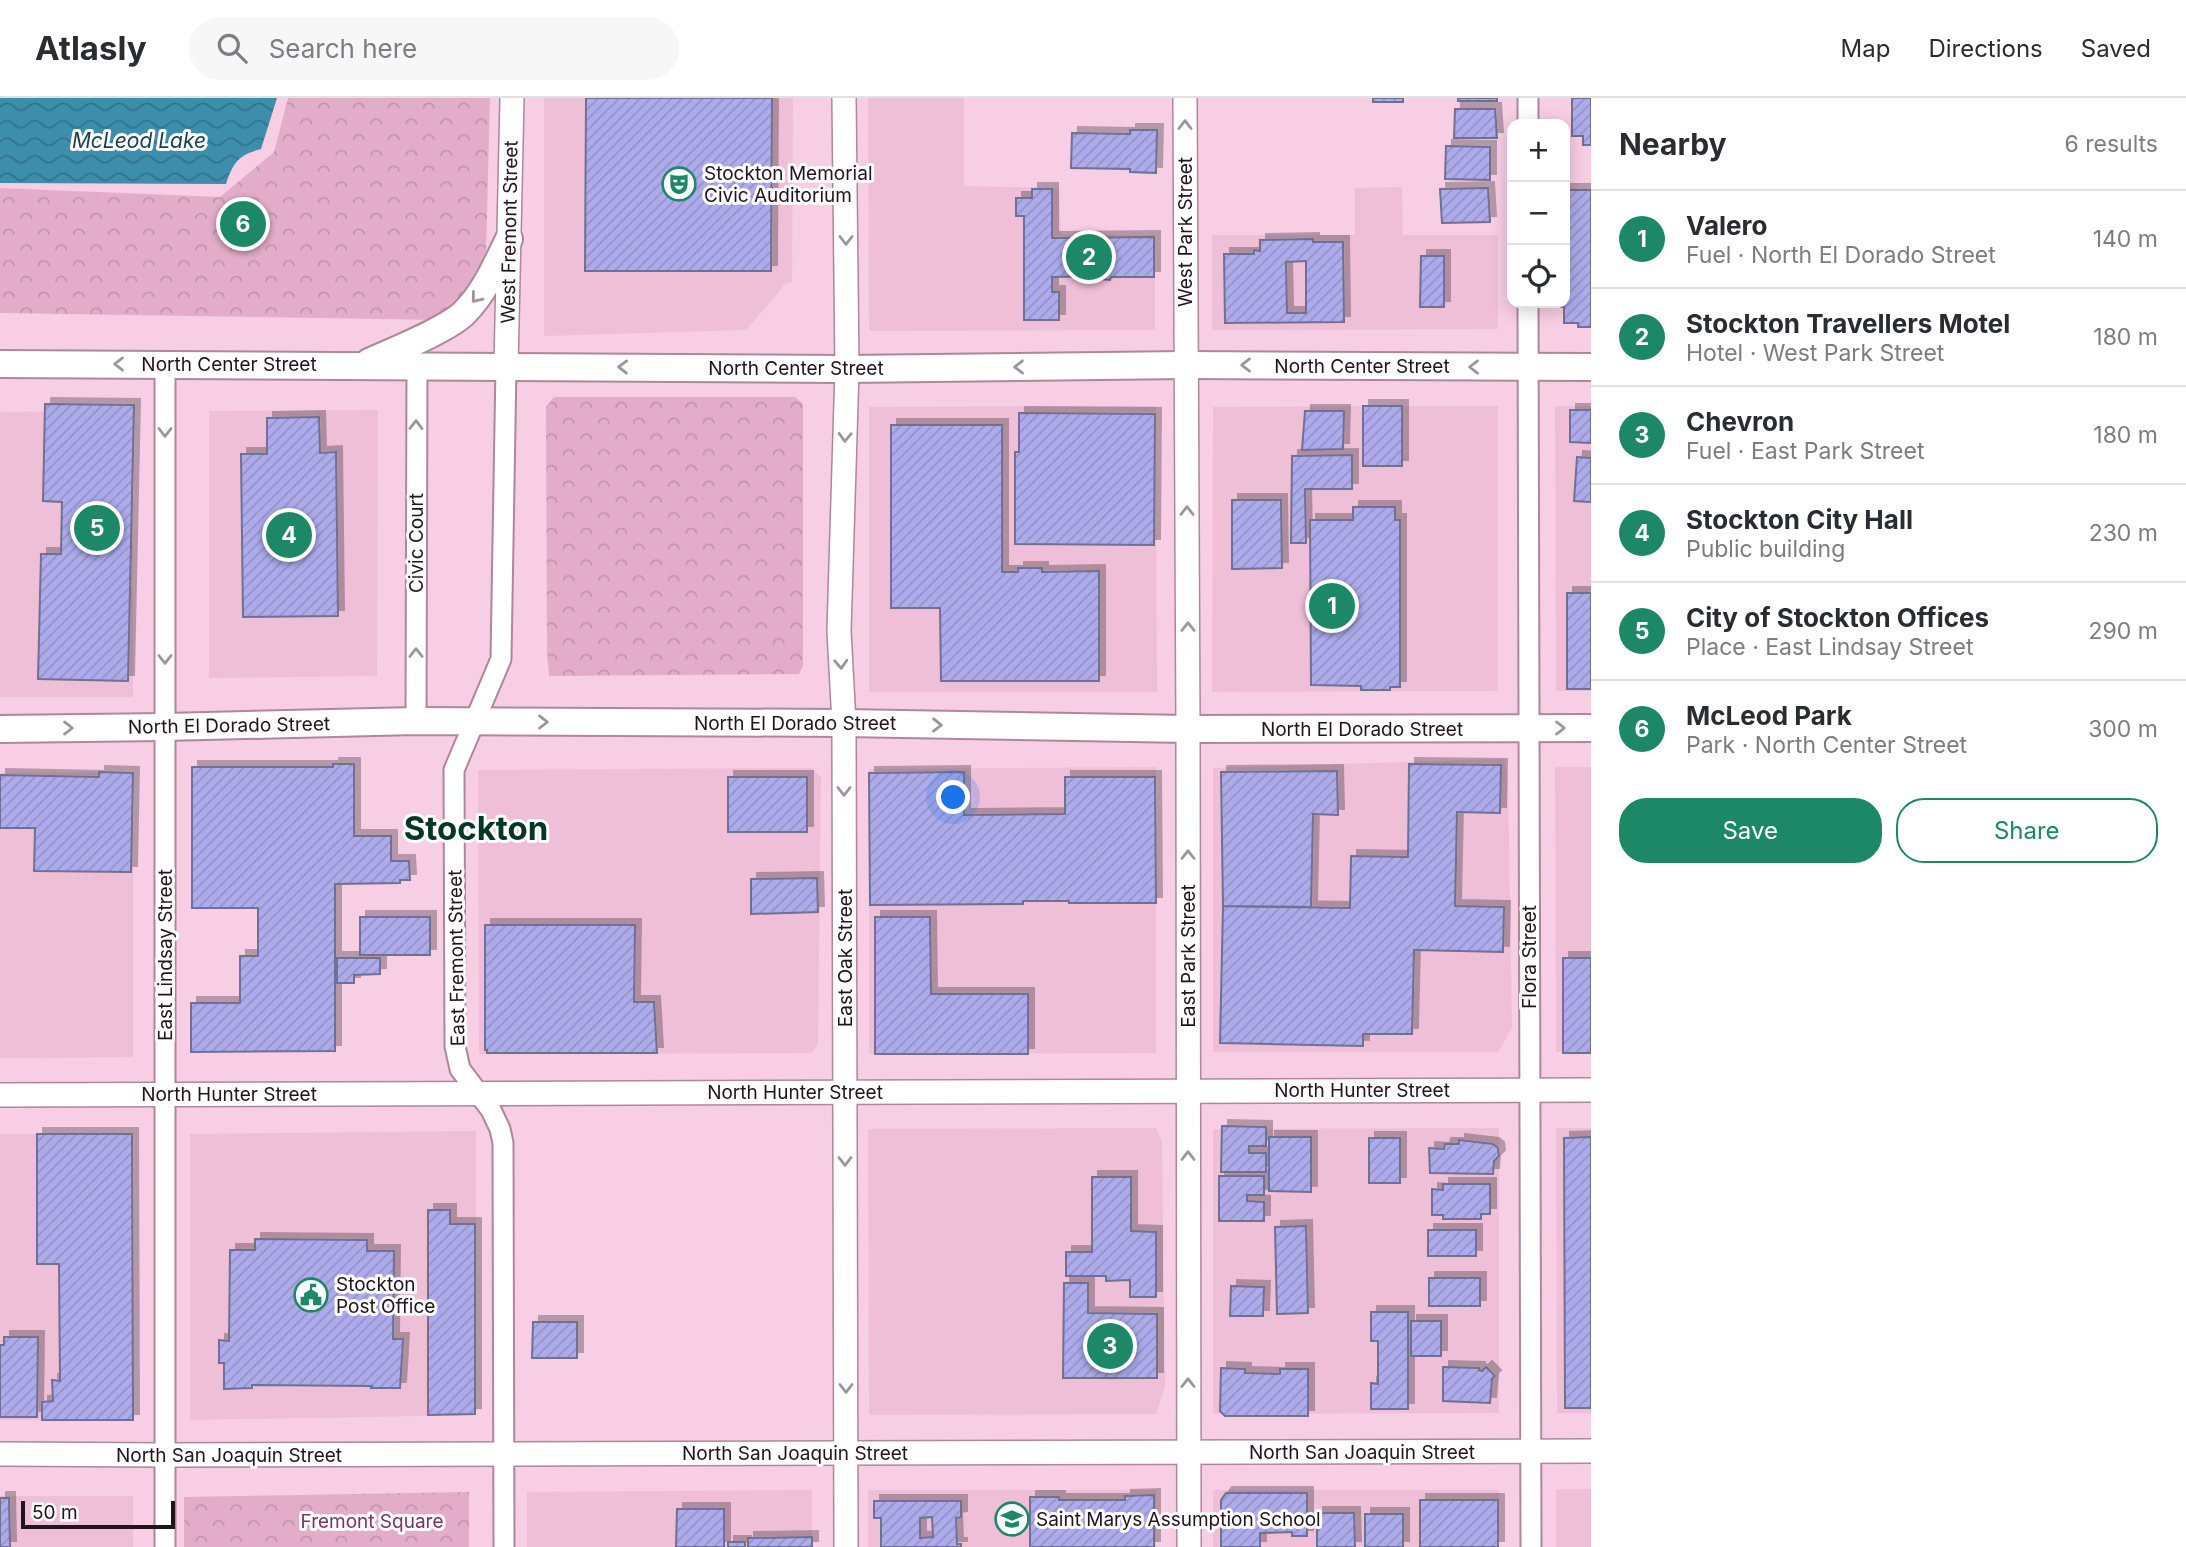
<!DOCTYPE html>
<meta charset="utf-8">
<style>
body{margin:0;font-family:Inter,sans-serif;background:#f7f7f7;color:#2b2b33}
.controls{position:absolute;right:21px;top:21px;display:grid;overflow:hidden;border-radius:14px;box-shadow:0 4px 18px #0003}
.controls button{width:63px;height:63px;display:grid;place-items:center;padding:0;border:0;border-bottom:2px solid #e1e1e2;background:#fff;color:#2b2b33;font:35px sans-serif}
.scale{position:absolute;left:21px;bottom:18px;width:154px;box-sizing:border-box;padding-left:7px;border:4px solid #23141c;border-top:0;font-size:19px;line-height:24px;white-space:nowrap;color:#23141c;-webkit-text-stroke:5px #fdfdfd;paint-order:stroke}
.you{position:absolute;left:954px;top:700px;width:24px;height:24px;margin:-18px;border:5px solid #fff;border-radius:50%;background:#1a73e8;box-shadow:0 0 0 10px #1a73e833}
.badge{display:grid;place-items:center;width:46px;height:46px;border-radius:50%;background:#1d8866;color:#fff;font-size:23px;font-weight:700}
.pin{position:absolute;translate:-50% -50%;border:4px solid #fff;box-shadow:0 2px 7px #0006}
.list{margin:0;padding:0;list-style:none}
h2{display:flex;justify-content:space-between;align-items:center;height:91px;margin:0;padding:0 28px;font-size:30px}
h2 small{font-size:23px;font-weight:400;color:#7c7c81}
.list li{display:grid;grid-template-columns:46px 1fr auto;gap:21px;align-items:center;box-sizing:border-box;height:98px;padding:0 28px;border-top:2px solid #e1e1e2}
.list b{display:block;font-size:26px;white-space:nowrap}
.list p{margin:0;font-size:23px;white-space:nowrap;color:#7c7c81}
.list em{font-size:23px;font-style:normal;color:#7c7c81}
.actions{display:flex;gap:14px;padding:21px 28px}
.actions a{flex:1;padding:16px 0;border:2px solid #1d8866;border-radius:28px;text-align:center;font-size:24px;color:#1d8866}
.actions .main{background:#1d8866;color:#fff}
.icon{flex:none;width:38px;height:38px;fill:none;stroke:currentColor;stroke-width:2;stroke-linecap:round;stroke-linejoin:round}
.map{position:relative;flex:none;width:1591px;height:1449px;overflow:hidden}
header{display:flex;align-items:center;gap:42px;box-sizing:border-box;height:98px;padding:0 35px;background:#fff;border-bottom:2px solid #e1e1e2}
header strong{font-size:33px}
nav{display:flex;gap:38px;margin-inline-start:auto;font-size:24px}
.search{width:490px;height:63px;background:#f7f7f7;display:flex;align-items:center;gap:18px;box-sizing:border-box;padding:0 24px;border-radius:38px;color:#7c7c81;font-size:26px}
main{display:flex}
aside{flex:1;background:#fff}
.map>svg:first-child{display:block}
.built{fill:#efbfd8}
.park{fill:url(#park-crowns)}
.water{fill:url(#water-waves)}
.building{fill:url(#building-hatch);stroke:#706f92;stroke-width:2;fill-rule:evenodd;filter:url(#shadow)}
.lines{fill:none;stroke-linecap:round;stroke-linejoin:round}
.minor-casing{stroke:#ad879b;stroke-width:23}
.tertiary-casing{stroke:#ad879b;stroke-width:26}
.secondary-casing{stroke:#ad879b;stroke-width:30}
.minor{stroke:#fff;stroke-width:19}
.tertiary{stroke:#fff;stroke-width:23}
.secondary{stroke:#fff;stroke-width:26}
.oneway{stroke:#9c9599}
.labels{text-anchor:middle;stroke-width:6;stroke-linejoin:round;paint-order:stroke}
.poi-label{font-size:19px;fill:#23141c;stroke:#fdfdfd;text-anchor:start}
.street-label{font-size:19px;fill:#23141c;stroke:#fdfdfd}
.park-label{font-size:19px;fill:#7f3261;stroke:#fdfdfd}
.water-label{font-size:21px;font-style:italic;fill:#1a3e4c;stroke:#fdfdfd}
.town-label{font-size:33px;font-weight:bold;fill:#023625;stroke:#fdfdfd}
</style>
<header>
<strong>Atlasly</strong>
<div class="search"><svg class="icon" aria-label="search" viewBox="0 0 24 24"><circle cx="10" cy="10" r="6"/><path d="M15 15l6 6"/></svg>Search here</div>
<nav><a>Map</a><a>Directions</a><a>Saved</a></nav>
</header>
<main>
<div class="map">
<svg width="1591" height="1449" viewBox="0 0 1591 1449">
<defs>
<pattern id="park-crowns" width="20" height="18" patternUnits="userSpaceOnUse" patternTransform="scale(1.75)"><rect width="20" height="18" fill="#e3adca"/><path d="M2 6a3 3 0 1 1 6 0M12 15a3 3 0 1 1 6 0" fill="none" stroke="#c294ad"/></pattern>
<pattern id="water-waves" width="16" height="10" patternUnits="userSpaceOnUse" patternTransform="scale(1.75)"><rect width="16" height="10" fill="#3d8ead"/><path d="M0 5q4-4 8 0t8 0" fill="none" stroke="#33738c"/></pattern>
<pattern id="building-hatch" width="6" height="6" patternUnits="userSpaceOnUse" patternTransform="scale(1.75)"><rect width="6" height="6" fill="#adabeb"/><path d="M-1 1l2-2M0 6l6-6M5 7l2-2" fill="none" stroke="#9592c9"/></pattern>
<filter id="shadow"><feDropShadow dx="6" dy="-6" stdDeviation="0" flood-color="#0004"/></filter>
</defs>
<rect width="100%" height="100%" fill="#f8cee4"/>
<g class="built">
<polygon points="544,0 793,0 792,184 786,185 746,232 544,238"/>
<polygon points="868,0 964,0 964,88 1059,90 1061,137 1155,137 1155,232 869,233"/>
<polygon points="1402,89 1403,137 1498,137 1498,231 1212,232 1212,137 1355,137 1355,90"/>
<polygon points="1156,308 1157,594 869,594 869,309"/>
<polygon points="1498,308 1498,593 1212,594 1213,309"/>
<polygon points="1555,308 1591,308 1591,593 1556,593"/>
<polygon points="378,312 377,578 209,580 209,313"/>
<polygon points="133,313 133,599 0,599 0,314"/>
<polygon points="1504,661 1508,680 1512,930 1498,954 1213,954 1213,670"/>
<polygon points="1156,669 1156,955 869,956 869,671"/>
<polygon points="1555,669 1591,669 1591,954 1556,954"/>
<polygon points="812,670 821,679 818,946 812,955 479,956 478,672"/>
<polygon points="133,674 133,959 0,960 0,675"/>
<polygon points="1156,1030 1162,1043 1165,1289 1156,1316 869,1317 868,1031"/>
<polygon points="1499,1030 1499,1315 1213,1316 1213,1031"/>
<polygon points="1556,1030 1591,1030 1591,1315 1557,1315"/>
<polygon points="476,1033 476,1317 190,1322 190,1036"/>
<polygon points="0,1036 133,1036 133,1321 0,1322"/>
<rect x="1556" y="1391" width="35" height="58"/>
<polygon points="812,1392 812,1449 527,1449 527,1394"/>
<rect x="868" y="1392" width="288" height="57"/>
<rect x="1213" y="1392" width="286" height="57"/>
<rect x="0" y="1398" width="133" height="51"/>
</g>
<g class="park">
<polygon points="288,0 490,0 486,154 466,195 441,222 0,215 0,90 220,99 274,54"/>
<polygon points="554,299 795,299 803,306 803,568 799,576 549,578 547,553 546,309"/>
<polygon points="469,1394 469,1449 184,1449 184,1399"/>
</g>
<path class="water" d="M 0,0 L 277,0 L 261,51 C 238,57 233,65 226,86 L 0,85 Z"/>
<g class="building">
<polygon points="586,0 772,0 771,173 585,173"/>
<rect x="1373" y="0" width="30" height="4"/>
<rect x="1458" y="0" width="39" height="3"/>
<polygon points="1572,0 1591,0 1591,47 1583,47 1583,38 1572,38"/>
<polygon points="1455,11 1495,11 1497,40 1454,40"/>
<polygon points="1130,32 1157,32 1156,75 1130,74 1130,71 1071,70 1072,35 1130,36"/>
<polygon points="1446,48 1490,49 1490,82 1445,81"/>
<polygon points="1488,90 1490,124 1442,125 1440,91"/>
<polygon points="1032,91 1052,91 1052,140 1154,139 1154,179 1111,179 1110,182 1100,181 1100,178 1052,179 1052,194 1059,194 1059,222 1024,222 1024,118 1016,118 1016,100 1032,100"/>
<polygon points="1565,92 1591,92 1591,229 1578,229 1578,225 1564,225 1564,209 1560,209 1560,205 1565,205"/>
<path d="M 1313,141 L 1313,144 L 1343,144 L 1344,224 L 1225,225 L 1224,156 L 1254,156 L 1254,152 L 1260,153 L 1260,142 ZM 1306,163 L 1306,215 L 1287,215 L 1286,164 Z"/>
<polygon points="1421,158 1444,158 1444,209 1420,209"/>
<polygon points="45,306 134,307 128,583 38,581 41,456 61,456 62,404 43,403"/>
<rect x="1363" y="308" width="39" height="60"/>
<polygon points="1570,312 1591,312 1591,345 1570,344"/>
<polygon points="1305,313 1344,313 1343,351 1302,352"/>
<polygon points="1019,315 1155,316 1154,447 1015,446 1015,354 1019,354"/>
<polygon points="319,319 320,355 336,354 338,518 243,519 241,356 267,356 267,320"/>
<polygon points="891,327 1002,327 1002,474 1018,474 1018,470 1042,470 1042,474 1099,473 1099,583 941,583 940,510 891,510"/>
<polygon points="1352,357 1352,391 1305,391 1306,445 1291,445 1292,358"/>
<polygon points="1577,359 1591,360 1591,404 1574,403"/>
<polygon points="1232,402 1281,402 1282,470 1232,471"/>
<polygon points="1353,409 1395,409 1395,422 1400,422 1400,589 1390,589 1390,592 1361,592 1361,588 1311,587 1310,422 1353,422"/>
<rect x="1567" y="495" width="24" height="96"/>
<polygon points="333,666 354,666 354,738 391,738 391,763 409,763 410,782 400,782 400,785 335,786 335,953 191,954 191,905 240,905 240,858 258,858 258,810 192,810 192,669 333,669"/>
<polygon points="1409,666 1501,667 1500,715 1457,714 1455,808 1504,809 1503,854 1414,852 1412,936 1363,936 1363,948 1220,945 1223,808 1350,810 1351,758 1408,759"/>
<polygon points="1337,673 1338,717 1313,716 1311,809 1223,808 1221,674"/>
<polygon points="99,674 133,675 131,774 34,773 35,730 0,730 0,677 99,679"/>
<polygon points="964,674 964,717 1065,716 1065,679 1155,679 1156,805 1069,805 1069,803 1023,803 1023,806 870,807 869,675"/>
<rect x="728" y="679" width="79" height="55"/>
<polygon points="817,780 818,814 751,816 751,781"/>
<rect x="360" y="819" width="70" height="38"/>
<polygon points="875,819 930,819 931,896 1028,896 1028,956 875,956"/>
<polygon points="485,827 635,827 634,904 654,904 657,955 487,955 487,952 485,952"/>
<polygon points="337,860 380,860 380,876 354,877 354,885 337,885"/>
<rect x="1563" y="860" width="28" height="95"/>
<polygon points="1222,1028 1266,1029 1266,1048 1249,1048 1249,1055 1266,1055 1266,1074 1221,1074"/>
<polygon points="37,1036 132,1036 133,1322 42,1322 42,1304 53,1303 52,1282 60,1283 59,1166 37,1166"/>
<polygon points="1269,1039 1311,1039 1311,1094 1269,1093"/>
<polygon points="1591,1039 1591,1310 1565,1310 1564,1040"/>
<rect x="1369" y="1040" width="31" height="45"/>
<polygon points="1459,1042 1493,1046 1498,1050 1499,1058 1494,1063 1493,1076 1430,1075 1429,1050 1444,1051 1445,1046 1459,1046"/>
<polygon points="1219,1078 1264,1078 1264,1097 1247,1097 1247,1103 1264,1104 1264,1123 1219,1123"/>
<polygon points="1092,1079 1131,1079 1131,1133 1156,1134 1156,1199 1130,1199 1130,1182 1106,1183 1106,1178 1066,1178 1066,1154 1092,1154"/>
<polygon points="1443,1086 1490,1086 1490,1116 1481,1116 1481,1121 1443,1121 1443,1117 1432,1117 1432,1091 1443,1092"/>
<polygon points="428,1112 450,1112 450,1126 475,1126 475,1316 428,1317"/>
<polygon points="1306,1128 1308,1215 1277,1216 1275,1129"/>
<rect x="1428" y="1132" width="48" height="26"/>
<polygon points="255,1141 367,1142 367,1153 394,1153 393,1241 403,1241 400,1290 371,1290 372,1288 252,1287 252,1290 224,1291 224,1265 219,1265 219,1242 229,1243 230,1152 255,1152"/>
<rect x="1429" y="1180" width="51" height="28"/>
<polygon points="1064,1185 1088,1185 1088,1215 1157,1216 1157,1280 1063,1280"/>
<polygon points="1231,1188 1264,1189 1263,1218 1230,1218"/>
<polygon points="1371,1214 1408,1214 1408,1311 1371,1311 1371,1285 1378,1286 1378,1243 1371,1243"/>
<rect x="1411" y="1223" width="30" height="35"/>
<polygon points="533,1224 577,1224 577,1260 532,1260"/>
<polygon points="4,1239 38,1239 37,1319 0,1319 0,1247 4,1247"/>
<polygon points="1443,1269 1479,1270 1479,1272 1482,1273 1486,1269 1495,1278 1492,1281 1490,1305 1443,1303"/>
<polygon points="1221,1270 1245,1271 1245,1275 1280,1276 1280,1271 1308,1271 1308,1318 1225,1318 1220,1313"/>
<polygon points="1226,1395 1307,1395 1307,1438 1292,1438 1292,1434 1260,1435 1260,1449 1221,1449 1221,1402"/>
<polygon points="1154,1397 1154,1449 1030,1449 1030,1399 1059,1399 1059,1402 1125,1402 1125,1398"/>
<polygon points="0,1400 9,1400 10,1449 0,1449"/>
<rect x="1420" y="1402" width="78" height="47"/>
<path d="M 874,1403 L 961,1403 L 961,1419 L 956,1420 L 957,1446 L 961,1446 L 961,1449 L 881,1449 L 881,1420 L 874,1420 ZM 932,1419 L 933,1439 L 920,1440 L 920,1420 Z"/>
<polygon points="677,1411 724,1411 724,1449 676,1449"/>
<polygon points="1317,1415 1354,1415 1355,1449 1317,1449"/>
<rect x="1365" y="1416" width="38" height="33"/>
<polygon points="812,1439 812,1449 748,1449 748,1440"/>
<rect x="728" y="1444" width="17" height="5"/>
</g>
<g class="lines">
<defs>
<g id="minor">
<polyline points="1528,0 1528,26"/>
<polyline points="1528,205 1531,1449"/>
<polyline points="416,623 417,267"/>
<polyline points="165,1449 165,266"/>
<polyline points="504,1449 503,1045 500,1031 491,1012 460,971 455,948 454,672 501,561 506,268"/>
</g>
<g id="tertiary">
<polyline points="844,0 847,271 839,533 844,625 846,1449"/>
<polyline points="1185,0 1188,631 1189,1449"/>
<polyline points="506,268 512,0"/>
<polyline points="0,997 1591,992"/>
<polyline points="0,1356 165,1357 1591,1353"/>
</g>
<g id="secondary">
<path d="M 369,264 C 393,253 449,231 465,214 C 485,194 496,167 509,141"/>
<polyline points="0,266 847,271 1186,267 1591,269"/>
<polyline points="0,631 165,629 416,623 844,625 1188,631 1591,630"/>
</g>
</defs>
<use href="#minor" class="minor-casing"/>
<use href="#tertiary" class="tertiary-casing"/>
<use href="#secondary" class="secondary-casing"/>
<use href="#minor" class="minor"/>
<use href="#tertiary" class="tertiary"/>
<use href="#secondary" class="secondary"/>
</g>
<defs><path id="oneway-chevron" d="M-2-3.5L2.5 0L-2 3.5" fill="none" stroke-width="1.6" stroke-linecap="round" stroke-linejoin="round" transform="scale(1.75)"/></defs>
<g class="oneway">
<use href="#oneway-chevron" transform="translate(1185 27) rotate(-90)"/>
<use href="#oneway-chevron" transform="translate(846 142) rotate(90)"/>
<use href="#oneway-chevron" transform="translate(476 200) rotate(129)"/>
<use href="#oneway-chevron" transform="translate(119 266) rotate(180)"/>
<use href="#oneway-chevron" transform="translate(1246 267) rotate(-180)"/>
<use href="#oneway-chevron" transform="translate(623 269) rotate(-179)"/>
<use href="#oneway-chevron" transform="translate(1019 269) rotate(179)"/>
<use href="#oneway-chevron" transform="translate(1474 269) rotate(-180)"/>
<use href="#oneway-chevron" transform="translate(416 327) rotate(-89)"/>
<use href="#oneway-chevron" transform="translate(165 334) rotate(90)"/>
<use href="#oneway-chevron" transform="translate(845 339) rotate(92)"/>
<use href="#oneway-chevron" transform="translate(1187 413) rotate(-90)"/>
<use href="#oneway-chevron" transform="translate(1188 529) rotate(-90)"/>
<use href="#oneway-chevron" transform="translate(416 555) rotate(-90)"/>
<use href="#oneway-chevron" transform="translate(165 561) rotate(90)"/>
<use href="#oneway-chevron" transform="translate(841 566) rotate(87)"/>
<use href="#oneway-chevron" transform="translate(543 624)"/>
<use href="#oneway-chevron" transform="translate(937 627) rotate(1)"/>
<use href="#oneway-chevron" transform="translate(68 630)"/>
<use href="#oneway-chevron" transform="translate(1560 630)"/>
<use href="#oneway-chevron" transform="translate(844 693) rotate(90)"/>
<use href="#oneway-chevron" transform="translate(1188 757) rotate(-90)"/>
<use href="#oneway-chevron" transform="translate(1188 1058) rotate(-90)"/>
<use href="#oneway-chevron" transform="translate(845 1063) rotate(90)"/>
<use href="#oneway-chevron" transform="translate(1188 1285) rotate(-90)"/>
<use href="#oneway-chevron" transform="translate(846 1290) rotate(90)"/>
</g>
<defs>
<symbol id="theatre-ring" viewBox="-11 -11 22 22"><circle r="9.5" fill="#fdfdfd" stroke="#1d8866" stroke-width="1.5"/><path d="M-5-5.5Q0-4 5-5.5V0Q5 5 0 6Q-5 5-5 0ZM-3.3-2.5H-1v1.5H-3.3ZM1-2.5H3.3v1.5H1ZM-2.8 1Q0 5.5 2.8 1Z" fill="#1d8866"/></symbol>
<symbol id="civic-ring" viewBox="-11 -11 22 22"><circle r="9.5" fill="#fdfdfd" stroke="#1d8866" stroke-width="1.5"/><path d="M-.6-6.5H3V-4.5H.6V-3L4-1V1h2V6H-6V1h2V-1L-.6-3ZM-1.2 2.5V6h2.4V2.5Z" fill="#1d8866"/></symbol>
<symbol id="school-ring" viewBox="-11 -11 22 22"><circle r="9.5" fill="#fdfdfd" stroke="#1d8866" stroke-width="1.5"/><path d="M0-5L7-2L0 1L-7-2ZM-4 1L0 2.5L4 1V4Q0 6-4 4Z" fill="#1d8866"/></symbol>
</defs>
<g fill-rule="evenodd">
<use href="#theatre-ring" x="660" y="67" width="38" height="38"/>
<use href="#civic-ring" x="292" y="1178" width="38" height="38"/>
<use href="#school-ring" x="993" y="1402" width="38" height="38"/>
</g>
<g class="labels">
<g class="poi-label">
<text x="704" y="82">Stockton Memorial<tspan x="704" dy="22">Civic Auditorium</tspan></text>
<text x="336" y="1193">Stockton<tspan x="336" dy="22">Post Office</tspan></text>
<text x="1036" y="1428">Saint Marys Assumption School</text>
</g>
<g class="street-label">
<text transform="translate(509 134) rotate(-89)" y="7">West Fremont Street</text>
<text transform="translate(1185 134) rotate(-90)" y="7">West Park Street</text>
<text x="229" y="273">North Center Street</text>
<text x="1362" y="275">North Center Street</text>
<text x="796" y="277">North Center Street</text>
<text transform="translate(416 445) rotate(-90)" y="7">Civic Court</text>
<text x="795" y="632">North El Dorado Street</text>
<text transform="translate(229 627) rotate(-1)" y="7">North El Dorado Street</text>
<text x="1362" y="638">North El Dorado Street</text>
<text transform="translate(165 857) rotate(-90)" y="7">East Lindsay Street</text>
<text transform="translate(1188 858) rotate(-90)" y="7">East Park Street</text>
<text transform="translate(1529 859) rotate(-90)" y="7">Flora Street</text>
<text transform="translate(456 860) rotate(-91)" y="7">East Fremont Street</text>
<text transform="translate(845 860) rotate(-90)" y="7">East Oak Street</text>
<text x="1362" y="999">North Hunter Street</text>
<text x="795" y="1001">North Hunter Street</text>
<text x="229" y="1003">North Hunter Street</text>
<text x="1362" y="1361">North San Joaquin Street</text>
<text x="795" y="1362">North San Joaquin Street</text>
<text x="229" y="1364">North San Joaquin Street</text>
</g>
<g class="park-label">
<text x="372" y="1430">Fremont Square</text>
</g>
<g class="water-label">
<text x="139" y="50">McLeod Lake</text>
</g>
<g class="town-label">
<text x="476" y="742">Stockton</text>
</g>
</g>
</svg>
<div class="controls">
<button>+</button>
<button>−</button>
<button><svg class="icon" aria-label="locate" viewBox="0 0 24 24"><circle cx="12" cy="12" r="6"/><path d="M12 2v4M12 18v4M2 12h4M18 12h4"/></svg></button>
</div>
<div class="scale">50 m</div>
<div class="you"></div>
<div class="pin badge" style="left:1332px;top:508px">1</div>
<div class="pin badge" style="left:1089px;top:159px">2</div>
<div class="pin badge" style="left:1110px;top:1248px">3</div>
<div class="pin badge" style="left:289px;top:437px">4</div>
<div class="pin badge" style="left:97px;top:430px">5</div>
<div class="pin badge" style="left:243px;top:126px">6</div>
</div>
<aside>
<h2>Nearby<small>6 results</small></h2>
<ul class="list">
<li><span class="badge">1</span><div><b>Valero</b><p>Fuel · North El Dorado Street</p></div><em>140 m</em></li>
<li><span class="badge">2</span><div><b>Stockton Travellers Motel</b><p>Hotel · West Park Street</p></div><em>180 m</em></li>
<li><span class="badge">3</span><div><b>Chevron</b><p>Fuel · East Park Street</p></div><em>180 m</em></li>
<li><span class="badge">4</span><div><b>Stockton City Hall</b><p>Public building</p></div><em>230 m</em></li>
<li><span class="badge">5</span><div><b>City of Stockton Offices</b><p>Place · East Lindsay Street</p></div><em>290 m</em></li>
<li><span class="badge">6</span><div><b>McLeod Park</b><p>Park · North Center Street</p></div><em>300 m</em></li>
</ul>
<div class="actions"><a class="main">Save</a><a>Share</a></div>
</aside>
</main>
